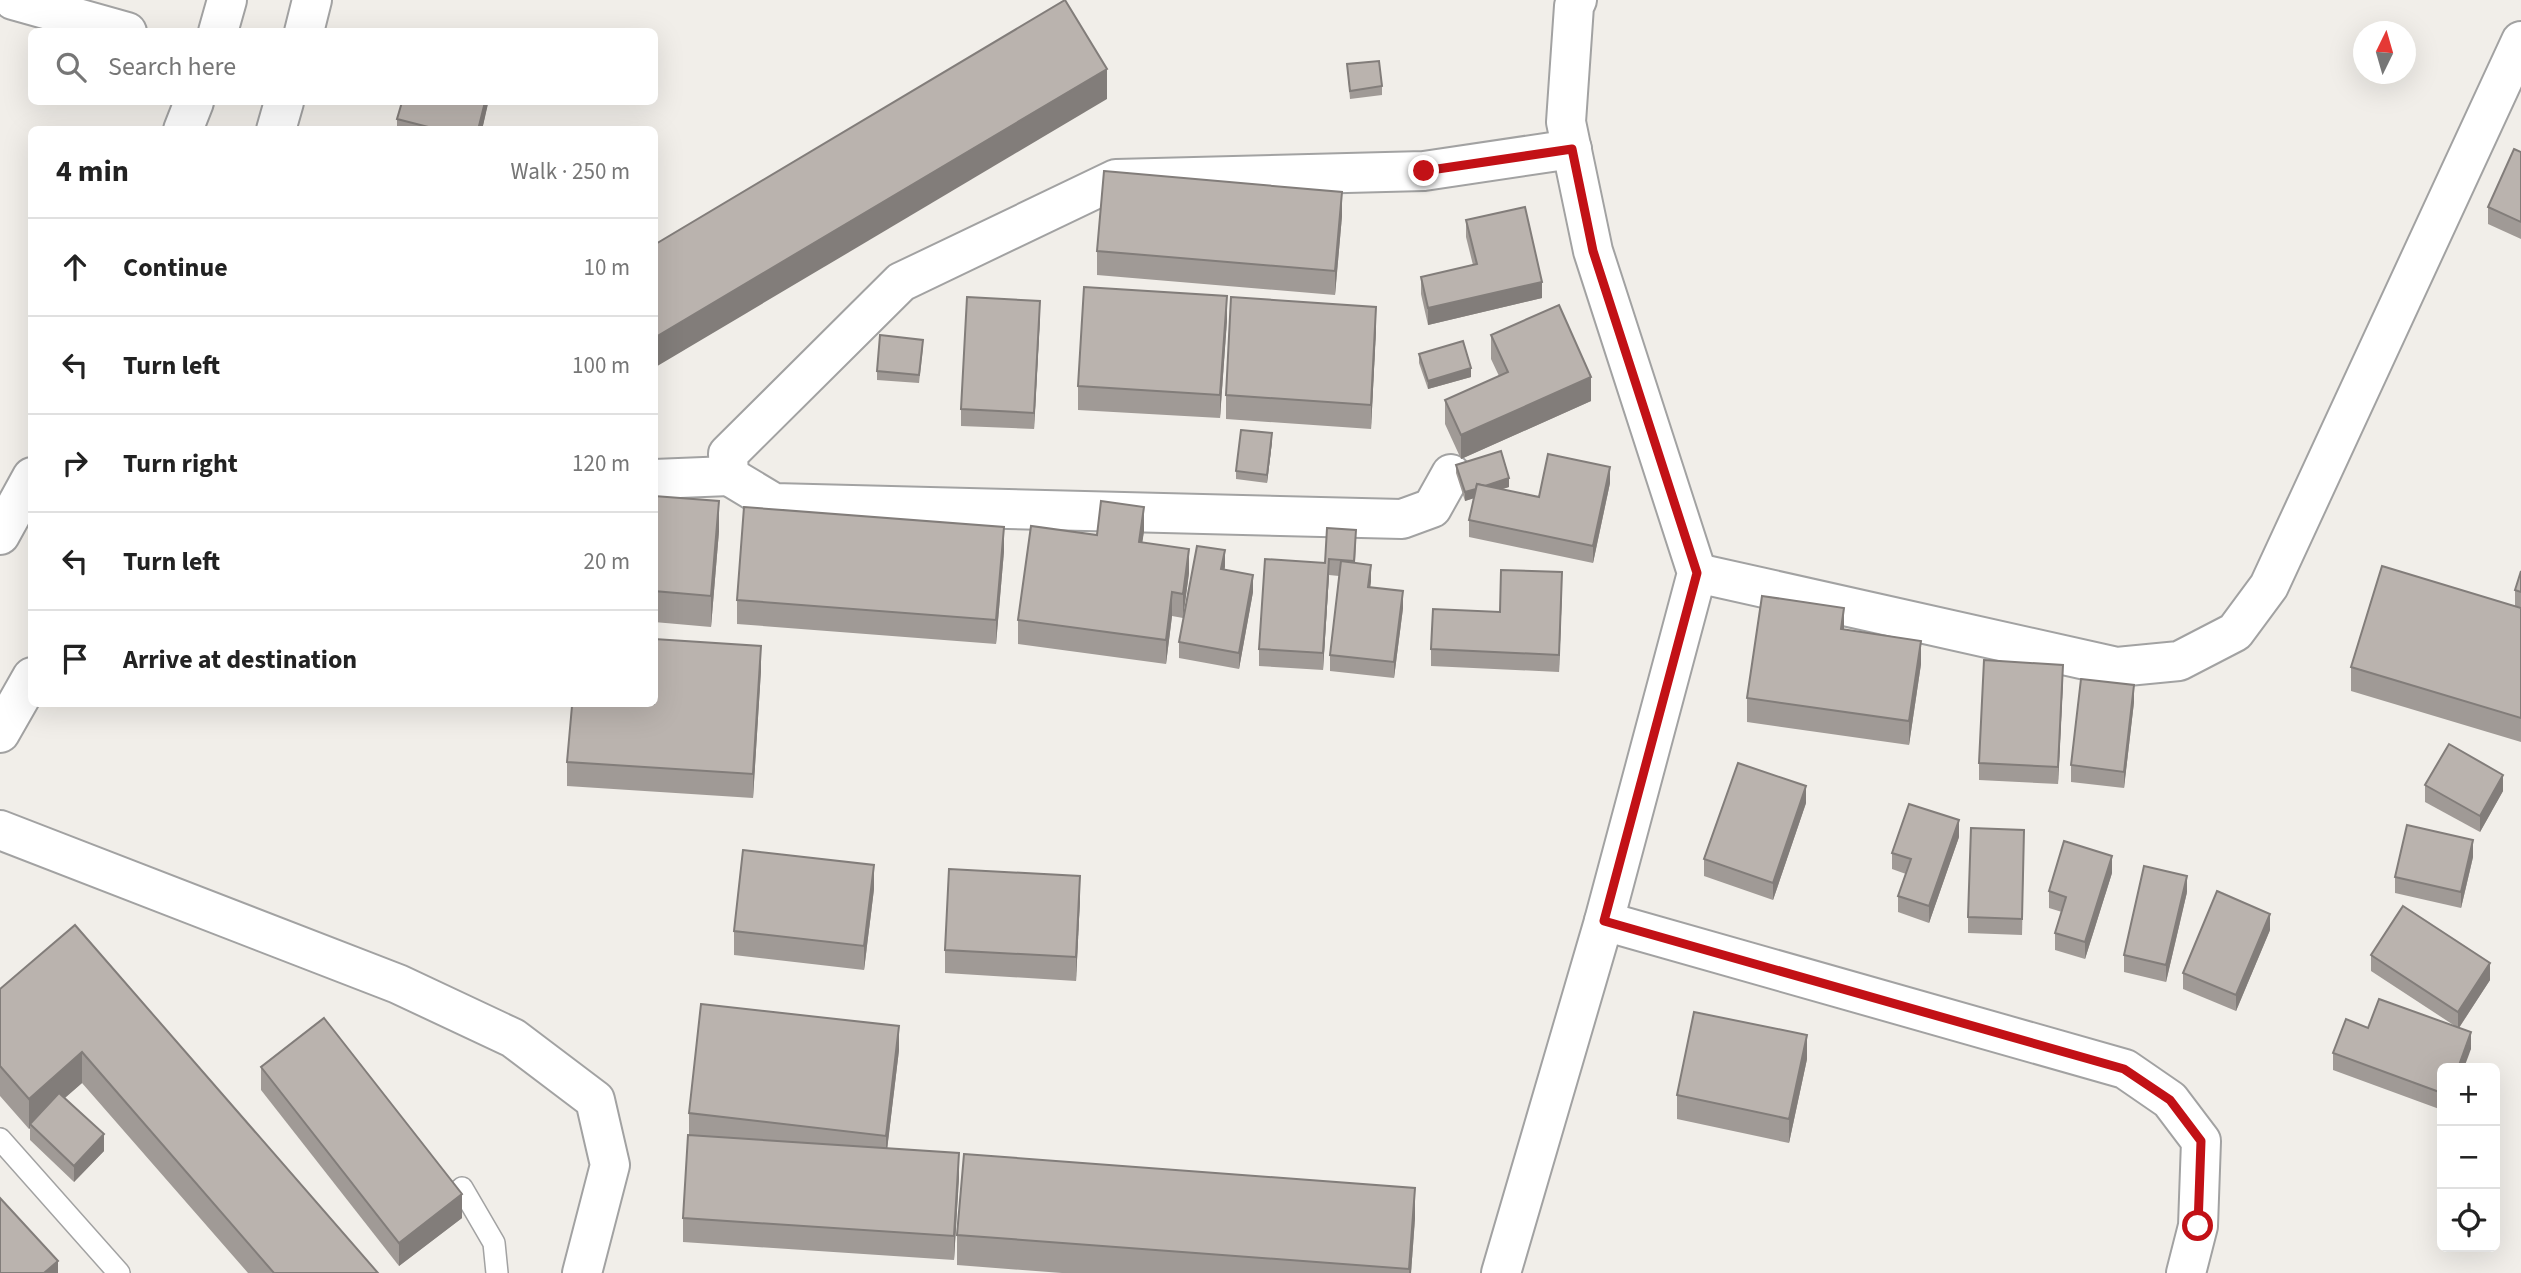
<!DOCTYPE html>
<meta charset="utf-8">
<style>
body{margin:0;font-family:"Source Sans 3",sans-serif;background:#f2f2f2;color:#222}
.controls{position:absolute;right:21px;bottom:21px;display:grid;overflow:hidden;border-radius:10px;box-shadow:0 7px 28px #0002}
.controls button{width:63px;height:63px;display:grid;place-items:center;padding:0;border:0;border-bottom:2px solid #e0e0e0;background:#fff;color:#222;font:35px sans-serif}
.compass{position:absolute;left:2353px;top:21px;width:63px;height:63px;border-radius:50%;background:#fff;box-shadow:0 7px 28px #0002;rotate:5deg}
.stop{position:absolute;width:21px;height:21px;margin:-16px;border:5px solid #c21116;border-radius:50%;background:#fff}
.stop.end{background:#c21116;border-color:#fff;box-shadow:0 2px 7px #0008}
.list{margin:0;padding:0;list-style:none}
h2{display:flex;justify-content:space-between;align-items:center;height:91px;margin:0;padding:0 28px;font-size:30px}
h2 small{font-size:23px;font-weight:400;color:#767676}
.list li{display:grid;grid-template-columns:46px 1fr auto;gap:21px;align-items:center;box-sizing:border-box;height:98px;padding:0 28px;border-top:2px solid #e0e0e0}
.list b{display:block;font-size:26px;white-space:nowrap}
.list em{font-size:23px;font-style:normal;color:#767676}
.icon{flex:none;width:38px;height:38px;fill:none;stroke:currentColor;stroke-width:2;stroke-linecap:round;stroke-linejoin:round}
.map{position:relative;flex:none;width:2521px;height:1273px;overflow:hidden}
.search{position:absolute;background:#fff;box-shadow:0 7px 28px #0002;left:28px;top:28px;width:630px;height:77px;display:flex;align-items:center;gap:18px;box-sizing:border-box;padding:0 24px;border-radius:10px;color:#767676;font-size:26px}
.panel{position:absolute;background:#fff;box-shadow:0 7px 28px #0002;left:28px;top:126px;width:630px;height:581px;border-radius:10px}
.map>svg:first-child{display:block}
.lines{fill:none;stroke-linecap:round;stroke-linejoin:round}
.service-casing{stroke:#a2a2a2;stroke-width:24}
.minor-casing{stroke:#a2a2a2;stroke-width:42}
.tertiary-casing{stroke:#a2a2a2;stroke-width:42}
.service{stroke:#fff;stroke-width:21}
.minor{stroke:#fff;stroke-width:38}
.tertiary{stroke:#fff;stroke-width:38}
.wall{fill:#a09a96}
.shaded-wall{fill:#827d7a}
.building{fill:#bab3ae;stroke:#827d7a;stroke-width:2}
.route{stroke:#c21116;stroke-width:9}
</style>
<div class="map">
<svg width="2521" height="1273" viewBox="0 0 2521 1273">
<rect width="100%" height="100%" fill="#f1eee9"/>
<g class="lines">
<defs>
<g id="service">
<polyline points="0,1139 119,1273"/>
<polyline points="462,1188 494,1243 497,1273"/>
</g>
<g id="minor">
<polyline points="13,0 127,32"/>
<polyline points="1451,474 1432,508 1402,519 774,503 729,476 728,454 901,282 1116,179 1424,171 1572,149"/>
<polyline points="654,479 729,476"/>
<polyline points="1697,573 2117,667 2179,661 2235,632 2269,586 2521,41"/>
<polyline points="0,830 398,984 513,1038 595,1100 610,1165 582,1273"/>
<polyline points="1604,921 2125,1069 2170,1100 2201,1141 2198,1226 2186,1273"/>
<polyline points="1501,1273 1604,921 1697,573 1593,251 1566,122 1574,6 1577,0"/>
</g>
<g id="tertiary">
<polyline points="218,32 227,0"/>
<polyline points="304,32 312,0"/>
<polyline points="183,130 194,102"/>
<polyline points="276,130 284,102"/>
<polyline points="0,535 32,477"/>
<polyline points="0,733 32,677"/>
</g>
</defs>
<use href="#service" class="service-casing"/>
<use href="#minor" class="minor-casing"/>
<use href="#tertiary" class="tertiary-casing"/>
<use href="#service" class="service"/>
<use href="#minor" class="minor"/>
<use href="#tertiary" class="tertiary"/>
</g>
<g class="wall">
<polygon points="1347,64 1382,86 1382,95 1350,99"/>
<polygon points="488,102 482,130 397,130 397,119"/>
<polygon points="2521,152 2521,239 2488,224 2488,207"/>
<polygon points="1342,216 1335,295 1097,275 1097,251"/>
<polygon points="1466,220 1542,298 1428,325 1421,294 1421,277 1473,265 1466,237"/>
<polygon points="1040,317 1034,429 961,426 961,409"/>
<polygon points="1227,320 1220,418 1078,410 1078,386"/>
<polygon points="1376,330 1371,429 1226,419 1226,395"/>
<polygon points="1491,335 1591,401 1461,459 1445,424 1445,400 1499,376 1491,359"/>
<polygon points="923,348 919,383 877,380 877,371"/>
<polygon points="1419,354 1471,377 1428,389 1419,363"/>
<polygon points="1272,442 1267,483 1236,479 1236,471"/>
<polygon points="1456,465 1509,487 1501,489 1539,497 1610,483 1593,563 1469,537 1469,520 1474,498 1465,501 1456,473"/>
<polygon points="654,496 719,531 711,627 654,622"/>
<polygon points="1327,528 1356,546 1355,563 1371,581 1370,587 1403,608 1394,678 1330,671 1330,655 1339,576 1329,575 1323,670 1259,666 1259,649 1325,563"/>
<polygon points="1144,531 1142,542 1189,573 1183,618 1172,616 1166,664 1018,644 1018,620 1097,535"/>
<polygon points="1004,551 996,644 737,624 737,600"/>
<polygon points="1225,567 1224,570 1253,592 1239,669 1179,658 1179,642"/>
<polygon points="2521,571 2521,742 2351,691 2351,667 2515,606 2515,590"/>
<polygon points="1562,589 1559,672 1431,666 1431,649 1500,612"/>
<polygon points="1921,664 1909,745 1747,722 1747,698"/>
<polygon points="761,670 753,798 567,786 567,762 589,706"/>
<polygon points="2063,681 2058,784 1979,780 1979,763"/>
<polygon points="2134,702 2124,788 2071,782 2071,765"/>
<polygon points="2425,785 2503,791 2480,832 2425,802"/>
<polygon points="1806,803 1773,900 1704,876 1704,859"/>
<polygon points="1959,837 1929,923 1898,912 1898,896 1906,874 1892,869 1892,853"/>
<polygon points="2024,847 2022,935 1968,933 1968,917"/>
<polygon points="2473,857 2461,908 2395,893 2395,877"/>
<polygon points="2112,873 2085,959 2055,950 2055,933 2062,912 2049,908 2049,891"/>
<polygon points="874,889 864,970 734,955 734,931"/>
<polygon points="2187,892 2166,982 2124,972 2124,955"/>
<polygon points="1080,899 1076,981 945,973 945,950"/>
<polygon points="2270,930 2236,1011 2183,989 2183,973"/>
<polygon points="2371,955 2490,980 2459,1028 2471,1049 2442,1068 2442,1110 2333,1070 2333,1053 2368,1028 2455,1026 2371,971"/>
<polygon points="0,989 378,1273 248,1273 82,1083 65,1098 104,1151 74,1182 30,1140 30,1128 29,1129 0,1096"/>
<polygon points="899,1050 887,1149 959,1177 954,1260 683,1242 683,1218 689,1135 689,1113"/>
<polygon points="1807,1059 1789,1143 1677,1119 1677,1095"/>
<polygon points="261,1067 462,1218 399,1266 261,1090"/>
<polygon points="1415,1218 1411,1273 1062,1273 957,1265 957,1235"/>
</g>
<g class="shaded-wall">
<polygon points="1107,69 1107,99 654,368 654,338"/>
<polygon points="485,102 488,102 488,104 482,130 478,130"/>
<polygon points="1342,192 1342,216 1335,295 1335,271"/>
<polygon points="1542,282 1542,298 1428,325 1428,308"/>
<polygon points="1227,296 1227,320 1220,418 1220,395"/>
<polygon points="1040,301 1040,317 1034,429 1034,413"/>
<polygon points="1376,307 1376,330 1371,429 1371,405"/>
<polygon points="1471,368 1471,377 1428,389 1428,381"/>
<polygon points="1591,377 1591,401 1461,459 1461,435"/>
<polygon points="1272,433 1272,442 1267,483 1267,475"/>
<polygon points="1610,467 1610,483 1593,563 1593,546"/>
<polygon points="1509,478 1509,487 1465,501 1465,492"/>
<polygon points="719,501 719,531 711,627 711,596"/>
<polygon points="1144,507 1144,531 1139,566 1139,542"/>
<polygon points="1004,527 1004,551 996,644 996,620"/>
<polygon points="1189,549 1189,573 1183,618 1183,594"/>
<polygon points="1225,550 1225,567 1221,586 1221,569"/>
<polygon points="1329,559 1329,575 1323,670 1323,653"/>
<polygon points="1371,565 1371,581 1368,604 1368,587"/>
<polygon points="1562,572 1562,589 1559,672 1559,655"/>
<polygon points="1253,575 1253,592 1239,669 1239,653"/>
<polygon points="1403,591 1403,608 1394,678 1394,662"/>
<polygon points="1172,592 1172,616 1166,664 1166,640"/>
<polygon points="1844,608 1844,632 1841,629"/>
<polygon points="1921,641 1921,664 1909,745 1909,721"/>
<polygon points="761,646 761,670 753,798 753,774"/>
<polygon points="2063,665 2063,681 2058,784 2058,767"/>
<polygon points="2134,685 2134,702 2124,788 2124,772"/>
<polygon points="2503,775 2503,791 2480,832 2480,816"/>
<polygon points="1806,786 1806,803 1773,900 1773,883"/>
<polygon points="1959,820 1959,837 1929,923 1929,906"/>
<polygon points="2473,840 2473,857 2461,908 2461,892"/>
<polygon points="2112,856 2112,873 2085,959 2085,942"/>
<polygon points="874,865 874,889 864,970 864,946"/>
<polygon points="1080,876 1080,899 1076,981 1076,957"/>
<polygon points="2187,876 2187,892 2166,982 2166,965"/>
<polygon points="2270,914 2270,930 2236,1011 2236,995"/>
<polygon points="2490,963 2490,980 2458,1029 2458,1012"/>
<polygon points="899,1026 899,1050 886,1159 886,1136"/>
<polygon points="2471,1032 2471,1049 2464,1068 2458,1068"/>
<polygon points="1807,1035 1807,1059 1789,1143 1789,1119"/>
<polygon points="82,1052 82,1083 32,1126 30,1124 30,1128 29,1129 29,1099"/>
<polygon points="104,1134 104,1151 74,1182 74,1166"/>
<polygon points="959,1153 959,1177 954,1260 954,1236"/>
<polygon points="1415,1188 1415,1218 1411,1273 1409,1273"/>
<polygon points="462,1194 462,1218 399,1266 399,1243"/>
<polygon points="58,1261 58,1273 44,1273"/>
</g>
<g class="building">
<polygon points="1065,0 1107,69 654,338 654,245"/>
<polygon points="1379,61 1382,86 1350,91 1347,64"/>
<polygon points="402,102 485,102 478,130 440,130 397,119"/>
<polygon points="2514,149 2521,152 2521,222 2488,207"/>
<polygon points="1104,171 1342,192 1335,271 1097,251"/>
<polygon points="1525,207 1542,282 1428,308 1421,277 1477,264 1466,220"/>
<polygon points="1084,287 1227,296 1220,395 1078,386"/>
<polygon points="967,297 1040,301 1034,413 961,409"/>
<polygon points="1231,297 1376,307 1371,405 1226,395"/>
<polygon points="1559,305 1591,377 1461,435 1445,400 1508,372 1491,335"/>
<polygon points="880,335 923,340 919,375 877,371"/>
<polygon points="1463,341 1471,368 1428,381 1419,354"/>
<polygon points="1241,430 1272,433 1267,475 1236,471"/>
<polygon points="1501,451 1509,478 1485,486 1477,484 1476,489 1465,492 1456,465"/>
<polygon points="1548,454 1610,467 1593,546 1469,520 1477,484 1539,497"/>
<polygon points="654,496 719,501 711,596 654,591"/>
<polygon points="1101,501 1144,507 1139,542 1189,549 1183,594 1172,592 1166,640 1018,620 1031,526 1097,535"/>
<polygon points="744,507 1004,527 996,620 737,600"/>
<polygon points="1327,528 1356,530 1354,561 1329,559 1323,653 1259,649 1265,559 1325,563"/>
<polygon points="1197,546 1225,550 1221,569 1253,575 1239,653 1179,642"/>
<polygon points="1341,561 1371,565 1368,587 1403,591 1394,662 1330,655"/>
<polygon points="2382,566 2521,608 2521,718 2351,667"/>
<polygon points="1501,570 1562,572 1559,655 1431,649 1433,609 1500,612"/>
<polygon points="2521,571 2521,592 2515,590"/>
<polygon points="1762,596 1844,608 1841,629 1921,641 1909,721 1747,698"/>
<polygon points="654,639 761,646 753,774 567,762 572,706 589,706 589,704 654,704"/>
<polygon points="1984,660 2063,665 2058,767 1979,763"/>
<polygon points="2081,679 2134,685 2124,772 2071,765"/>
<polygon points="2449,744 2503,775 2480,816 2425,785"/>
<polygon points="1738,763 1806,786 1773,883 1704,859"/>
<polygon points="1909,804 1959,820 1929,906 1898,896 1911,859 1892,853"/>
<polygon points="2407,825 2473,840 2461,892 2395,877"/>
<polygon points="1971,828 2024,830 2022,919 1968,917"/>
<polygon points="2064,841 2112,856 2085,942 2055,933 2066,897 2049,891"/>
<polygon points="743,850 874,865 864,946 734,931"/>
<polygon points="2144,866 2187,876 2166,965 2124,955"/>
<polygon points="949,869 1080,876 1076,957 945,950"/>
<polygon points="2217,891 2270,914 2236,995 2183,973"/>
<polygon points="2403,906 2490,963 2458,1012 2371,955"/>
<polygon points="75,925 378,1273 274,1273 82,1052 29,1099 0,1066 0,989"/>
<polygon points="2379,999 2471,1032 2458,1068 2442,1068 2442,1093 2333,1053 2346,1019 2368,1028"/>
<polygon points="701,1004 899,1026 886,1136 689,1113"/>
<polygon points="1694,1012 1807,1035 1789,1119 1677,1095"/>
<polygon points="324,1018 462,1194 399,1243 261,1067"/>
<polygon points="59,1093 104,1134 74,1166 30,1124"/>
<polygon points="688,1135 959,1153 954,1236 683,1218"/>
<polygon points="964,1154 1415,1188 1409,1269 957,1235"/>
<polygon points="0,1198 58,1261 44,1273 0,1273"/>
</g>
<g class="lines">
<polyline class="route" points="1424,171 1572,149 1593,251 1697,573 1604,921 2124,1069 2170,1100 2201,1141 2198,1226"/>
</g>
</svg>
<div class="controls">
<button>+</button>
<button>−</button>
<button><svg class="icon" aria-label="locate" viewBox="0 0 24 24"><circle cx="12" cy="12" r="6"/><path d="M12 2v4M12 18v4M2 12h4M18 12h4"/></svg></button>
</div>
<svg class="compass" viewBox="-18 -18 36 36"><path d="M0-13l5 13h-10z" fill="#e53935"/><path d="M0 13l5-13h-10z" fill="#767676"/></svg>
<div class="stop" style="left:2198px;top:1226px"></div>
<div class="stop end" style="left:1424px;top:171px"></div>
<div class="search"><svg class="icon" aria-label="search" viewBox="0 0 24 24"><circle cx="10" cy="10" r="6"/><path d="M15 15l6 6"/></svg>Search here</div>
<section class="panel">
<h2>4 min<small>Walk · 250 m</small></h2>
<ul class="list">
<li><svg class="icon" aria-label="ahead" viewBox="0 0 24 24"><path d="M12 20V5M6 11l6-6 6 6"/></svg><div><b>Continue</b></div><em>10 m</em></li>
<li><svg class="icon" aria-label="left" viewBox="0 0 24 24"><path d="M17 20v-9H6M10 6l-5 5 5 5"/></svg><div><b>Turn left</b></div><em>100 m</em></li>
<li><svg class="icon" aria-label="right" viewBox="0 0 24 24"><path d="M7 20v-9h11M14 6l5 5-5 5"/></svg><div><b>Turn right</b></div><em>120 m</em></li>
<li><svg class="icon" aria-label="left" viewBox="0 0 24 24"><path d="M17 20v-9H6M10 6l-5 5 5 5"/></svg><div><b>Turn left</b></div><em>20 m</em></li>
<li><svg class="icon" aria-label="arrive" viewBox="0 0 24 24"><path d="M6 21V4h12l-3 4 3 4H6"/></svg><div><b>Arrive at destination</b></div></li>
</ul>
</section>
</div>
